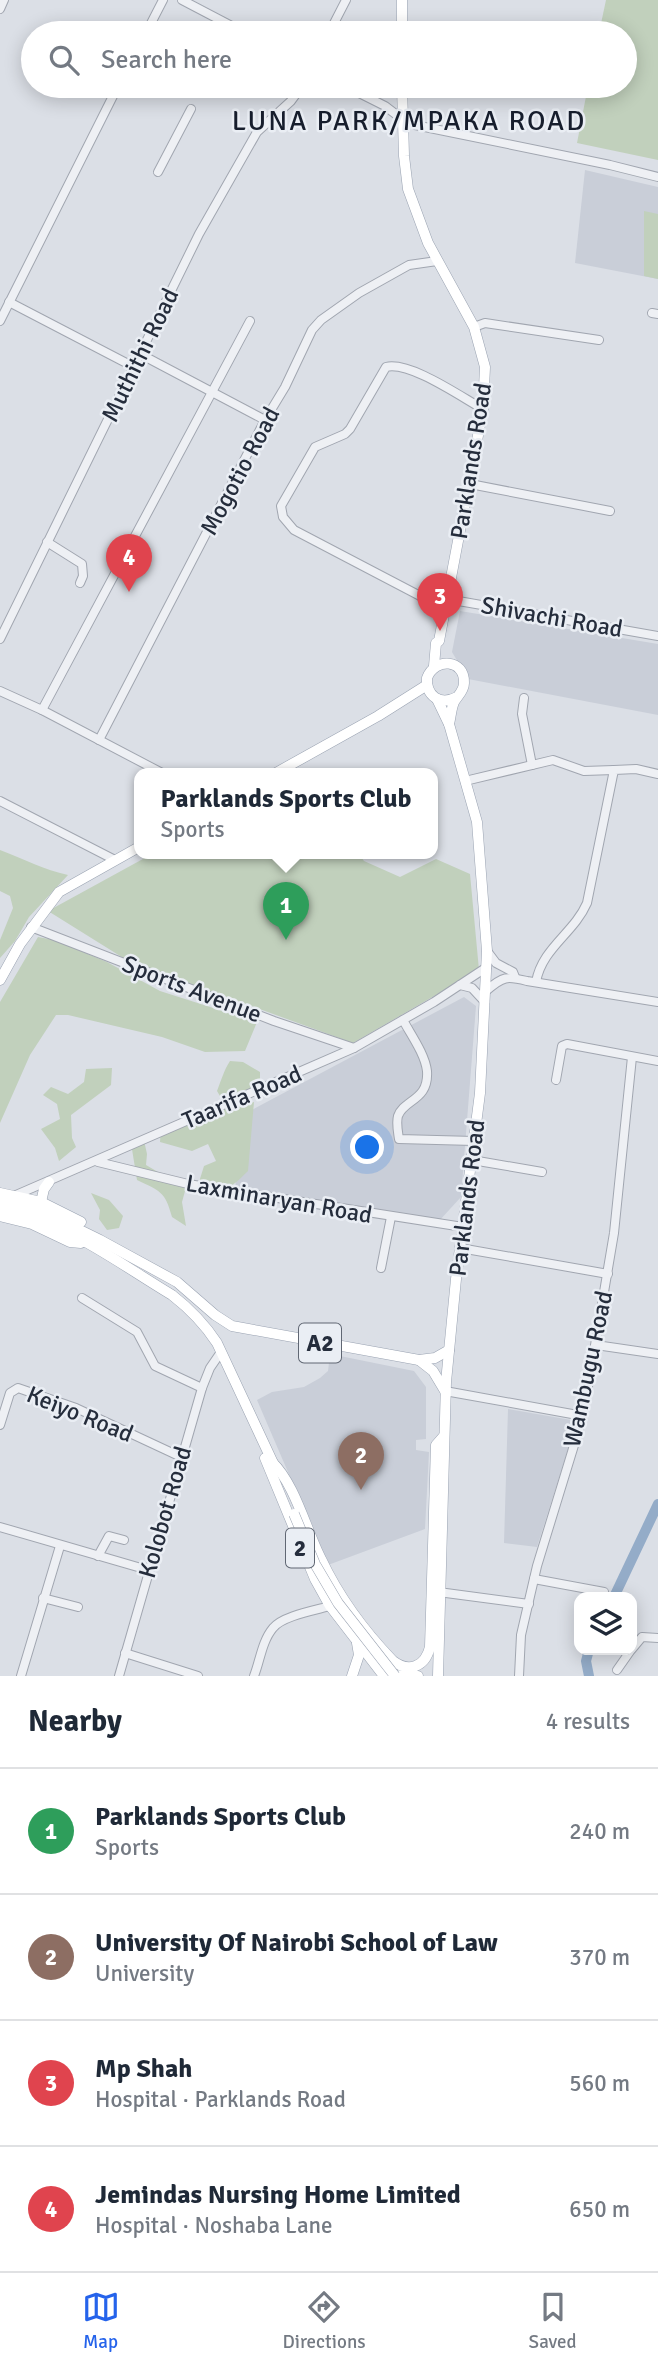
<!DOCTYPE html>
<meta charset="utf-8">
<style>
body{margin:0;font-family:Signika,sans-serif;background:#f2f2f3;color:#1f2937}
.controls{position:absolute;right:21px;bottom:21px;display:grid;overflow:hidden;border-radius:14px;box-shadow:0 4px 18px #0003}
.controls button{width:63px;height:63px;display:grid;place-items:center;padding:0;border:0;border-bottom:2px solid #e0e1e3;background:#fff;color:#1f2937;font:35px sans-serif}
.you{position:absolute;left:368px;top:1148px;width:24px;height:24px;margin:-18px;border:5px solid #fff;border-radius:50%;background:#1a73e8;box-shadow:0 0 0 10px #1a73e833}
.badge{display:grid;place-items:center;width:46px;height:46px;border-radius:50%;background:#2563eb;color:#fff;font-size:23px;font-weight:700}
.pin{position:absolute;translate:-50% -58px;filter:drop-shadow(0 2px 4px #0008)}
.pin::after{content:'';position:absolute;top:37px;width:24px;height:21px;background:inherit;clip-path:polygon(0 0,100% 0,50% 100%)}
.popup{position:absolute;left:134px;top:768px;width:304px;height:91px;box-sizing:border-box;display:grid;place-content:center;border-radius:14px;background:#fff;filter:drop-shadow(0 2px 5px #0005);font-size:23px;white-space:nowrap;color:#747a83}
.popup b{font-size:26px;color:#1f2937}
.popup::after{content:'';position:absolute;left:50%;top:100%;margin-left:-14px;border:14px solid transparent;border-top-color:#fff}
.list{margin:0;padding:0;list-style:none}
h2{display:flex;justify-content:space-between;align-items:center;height:91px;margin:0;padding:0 28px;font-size:30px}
h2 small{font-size:23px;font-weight:400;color:#747a83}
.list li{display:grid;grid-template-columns:46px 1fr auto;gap:21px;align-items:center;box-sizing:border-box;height:126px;padding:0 28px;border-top:2px solid #e0e1e3}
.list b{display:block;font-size:26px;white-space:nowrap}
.list p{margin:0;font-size:23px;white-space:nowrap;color:#747a83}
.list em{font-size:23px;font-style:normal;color:#747a83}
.icon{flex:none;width:38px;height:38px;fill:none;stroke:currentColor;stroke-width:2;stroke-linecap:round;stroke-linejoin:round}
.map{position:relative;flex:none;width:658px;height:1676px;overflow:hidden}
.search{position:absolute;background:#fff;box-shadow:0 4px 18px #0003;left:21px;right:21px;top:21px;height:77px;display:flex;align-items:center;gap:18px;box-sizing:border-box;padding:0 24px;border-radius:38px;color:#747a83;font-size:26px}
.sheet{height:595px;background:#fff}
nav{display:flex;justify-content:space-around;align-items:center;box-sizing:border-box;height:98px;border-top:2px solid #e0e1e3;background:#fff;font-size:19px;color:#747a83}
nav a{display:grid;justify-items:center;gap:4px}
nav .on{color:#2563eb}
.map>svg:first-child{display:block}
.built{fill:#c9ced8}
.green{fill:#c1d0bc}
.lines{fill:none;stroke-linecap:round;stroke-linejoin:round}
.river{stroke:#94acc8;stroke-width:10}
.minor-casing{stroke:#a1a6b0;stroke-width:10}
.major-casing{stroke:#9aa3b2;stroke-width:11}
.minor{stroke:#eef0f4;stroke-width:8}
.major{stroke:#fff;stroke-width:10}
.major-bridge-casing{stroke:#9aa3b2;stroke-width:11;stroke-linecap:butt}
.major-bridge{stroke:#fff;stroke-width:10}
.labels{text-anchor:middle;stroke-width:5;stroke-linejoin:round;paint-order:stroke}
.shield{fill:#eaeef4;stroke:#606773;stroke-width:2}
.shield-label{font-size:23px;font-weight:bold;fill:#252d3c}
.street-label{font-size:24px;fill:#252d3c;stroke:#eaeef4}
.quarter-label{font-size:28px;letter-spacing:2px;fill:#171e2d;stroke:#eaeef4}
</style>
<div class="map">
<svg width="658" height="1676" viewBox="0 0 658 1676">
<rect width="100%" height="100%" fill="#dbdfe6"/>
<g class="built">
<polygon points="585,170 658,187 658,279 575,263"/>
<polygon points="460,611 658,644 658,715 468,679 452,652"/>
<polygon points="464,997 476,1006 461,1197 439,1221 235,1187 248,1112"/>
<polygon points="330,1354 414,1371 426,1387 426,1439 416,1440 416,1450 429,1452 425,1529 328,1565 257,1400 272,1392 304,1387 320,1378 328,1371"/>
<polygon points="508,1409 577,1421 537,1547 504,1543"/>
</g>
<g class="green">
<polygon points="606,0 658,0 658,160 577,143 588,86 625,86 625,33 599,33"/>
<polygon points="644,211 658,214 658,279 644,276"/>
<path d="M 0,850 C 24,859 44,870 68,875 L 29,917 L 15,941 L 0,958 L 0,940 L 13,908 L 10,896 L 0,891 Z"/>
<polygon points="152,854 359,854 364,861 400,877 436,859 470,874 479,970 353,1043 185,982 157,979 48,911"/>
<polygon points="38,937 54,940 107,962 160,991 257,1022 245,1051 205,1052 162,1037 68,1015 56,1015 30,1055 0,1123 0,1002"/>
<path d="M 230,1061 L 243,1062 L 260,1072 L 260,1085 L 223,1101 L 217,1091 C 221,1081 224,1070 230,1061 Z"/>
<polygon points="112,1068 111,1085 71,1115 72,1138 76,1147 59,1161 55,1148 41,1129 60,1119 57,1104 43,1095 51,1087 68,1094 84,1082 86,1069"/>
<path d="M 254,1102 L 248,1171 C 229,1190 225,1193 199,1182 L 204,1166 L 216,1161 L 208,1144 L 192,1151 L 160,1142 L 161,1128 L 202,1112 Z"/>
<path d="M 143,1136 L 147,1154 L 146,1165 L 163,1175 L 187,1184 L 182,1202 L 186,1226 L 172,1217 C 165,1191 160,1191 137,1180 L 131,1143 Z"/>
<polygon points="91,1193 109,1200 123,1216 119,1228 107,1230 99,1219 100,1210"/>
</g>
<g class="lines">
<g class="river">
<polyline points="614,1597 658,1504"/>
<polyline points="589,1650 586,1661 589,1676"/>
</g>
<defs>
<g id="minor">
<polyline points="182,0 245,33"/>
<polyline points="0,9 4,0"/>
<polyline points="150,25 165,33"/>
<polyline points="146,33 163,0"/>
<polyline points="329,33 346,0"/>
<polyline points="345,86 385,106 402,119"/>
<polyline points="402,112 415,125 610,165 658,177"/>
<polyline points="158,172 191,109"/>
<polyline points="9,302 134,367"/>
<polyline points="652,313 658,314"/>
<polyline points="0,321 118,86"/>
<polyline points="474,327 485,323 599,340"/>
<polyline points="140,354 265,420"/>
<polyline points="470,484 610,511"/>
<polyline points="47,542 82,564 83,576 80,583"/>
<polyline points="447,599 658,636"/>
<path d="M 445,609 L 294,530 L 283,517 L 281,506 L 315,447 L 345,434 L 350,429 L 386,367 C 410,361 461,397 483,409"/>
<polyline points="0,639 199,234 257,132 291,101 302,86"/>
<polyline points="0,691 42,710 164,774"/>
<polyline points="524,698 522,714 532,765"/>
<polyline points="42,710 250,321"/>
<polyline points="99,740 265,420 285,387 312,330 321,320 359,293 409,265 437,261"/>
<polyline points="465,781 553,760 584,771 614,770"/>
<polyline points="0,801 115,860"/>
<polyline points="31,927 274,1021 354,1048"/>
<polyline points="487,951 496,963 513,972 515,977"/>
<path d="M 536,982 C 542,948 574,933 587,903 L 614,770 L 636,769 L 658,774"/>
<polyline points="460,985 472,988 485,1002"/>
<path d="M 486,991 C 503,976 507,976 527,981 L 658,1002"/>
<path d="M 403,1020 C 411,1035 425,1054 427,1071 C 429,1101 404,1099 398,1116 C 396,1123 398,1132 399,1139 L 474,1141"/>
<polyline points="556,1080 562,1046 567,1044 658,1061"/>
<polyline points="472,1160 542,1172"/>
<polyline points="98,1162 188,1184 463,1227"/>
<polyline points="16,1195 354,1048 434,1002 487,967"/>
<polyline points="460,1248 608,1274"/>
<polyline points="381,1268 391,1217"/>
<polyline points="82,1298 137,1332 155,1366 202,1388"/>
<polyline points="596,1345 658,1354"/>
<polyline points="445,1391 583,1416"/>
<polyline points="0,1425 10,1393 18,1388 76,1408 181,1457"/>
<polyline points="0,1527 148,1570"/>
<polyline points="98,1556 109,1536 124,1540"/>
<polyline points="534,1579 604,1592"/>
<polyline points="446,1593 529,1604"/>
<polyline points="43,1598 78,1607"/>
<polyline points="632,1649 642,1637 658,1638"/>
<polyline points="125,1653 198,1676"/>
<polyline points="617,1670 631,1650"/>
<polyline points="21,1676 60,1546"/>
<polyline points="119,1676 202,1388 210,1368 221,1352"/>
<path d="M 254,1676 C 260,1661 262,1641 273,1628 C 282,1616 316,1610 330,1606"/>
<polyline points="519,1676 521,1635 537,1566 583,1416 614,1233 632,1057"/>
</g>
<g id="major">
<polyline points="402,33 402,0"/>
<polyline points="402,86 404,156 408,189 428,243 474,327 485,367 483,409 439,641 436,643 434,666"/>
<polyline points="437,699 449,724 477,822 487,951 480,1093 456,1279 446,1382 438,1676"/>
<path d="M 449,724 C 451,716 451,709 454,702 C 458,695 464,691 464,683 C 465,659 435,657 427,678 C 426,696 440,706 457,697"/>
<polyline points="274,774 378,716 427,685"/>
<polyline points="0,980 20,944 59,892 139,847"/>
<polyline points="0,1193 41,1202 81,1222"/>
<polyline points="0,1201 39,1210 100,1240 177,1282 215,1315 232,1326 419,1360 435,1358 449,1350"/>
<polyline points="41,1202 44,1189 49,1182"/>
<path d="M 0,1209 C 60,1218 120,1264 172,1295 C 190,1309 204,1323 217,1343 L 274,1465"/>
<polyline points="0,1216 32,1224 70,1242 81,1243"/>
<polyline points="419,1360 433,1371 445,1391"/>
<polyline points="265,1458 315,1579 330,1606 384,1676"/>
<path d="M 272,1462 C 295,1484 306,1530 321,1559 C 339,1597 364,1631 393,1661 C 409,1673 425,1667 430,1647 L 436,1445 L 443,1437"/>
<polyline points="388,1675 418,1676"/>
<polyline points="352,1676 359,1655 357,1643"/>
</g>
</defs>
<use href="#minor" class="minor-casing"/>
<use href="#major" class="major-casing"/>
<use href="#minor" class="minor"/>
<use href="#major" class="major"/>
<defs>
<polyline id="major-bridge" points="294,1514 315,1564 338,1603 395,1676"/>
</defs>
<use href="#major-bridge" class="major-bridge-casing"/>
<use href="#major-bridge" class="major-bridge"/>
</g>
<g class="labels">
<g class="shield">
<rect x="299" y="1323.5" width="42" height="39" rx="5"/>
<rect x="286" y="1528.5" width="28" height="39" rx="5"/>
</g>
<g class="shield-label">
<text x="320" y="1351">A2</text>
<text x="300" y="1556">2</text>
</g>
<g class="street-label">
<text transform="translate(140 355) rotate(-64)" y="8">Muthithi Road</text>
<text transform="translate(471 461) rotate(-81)" y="8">Parklands Road</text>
<text transform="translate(240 471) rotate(-62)" y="8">Mogotio Road</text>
<text transform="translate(552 617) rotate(10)" y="8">Shivachi Road</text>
<text transform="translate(192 989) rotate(21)" y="8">Sports Avenue</text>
<text transform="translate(242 1097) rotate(-23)" y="8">Taarifa Road</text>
<text transform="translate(467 1198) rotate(-83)" y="8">Parklands Road</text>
<text transform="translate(279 1199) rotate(10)" y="8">Laxminaryan Road</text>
<text transform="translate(588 1369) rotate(-78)" y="8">Wambugu Road</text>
<text transform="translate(80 1414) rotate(22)" y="8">Keiyo Road</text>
<text transform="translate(165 1512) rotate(-74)" y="8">Kolobot Road</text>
</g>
<g class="quarter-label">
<text x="409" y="130">LUNA PARK/MPAKA ROAD</text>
</g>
</g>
</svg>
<div class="controls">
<button><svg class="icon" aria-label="layers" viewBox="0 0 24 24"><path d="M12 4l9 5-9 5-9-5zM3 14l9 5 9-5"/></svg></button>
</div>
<div class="you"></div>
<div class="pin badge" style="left:286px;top:940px;background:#2e9e5b">1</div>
<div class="popup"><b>Parklands Sports Club</b>Sports</div>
<div class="pin badge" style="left:361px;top:1490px;background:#8d6e63">2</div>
<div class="pin badge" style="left:440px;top:631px;background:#e0444e">3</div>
<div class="pin badge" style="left:129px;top:592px;background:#e0444e">4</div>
<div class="search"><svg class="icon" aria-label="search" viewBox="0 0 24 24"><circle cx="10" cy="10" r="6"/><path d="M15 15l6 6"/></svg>Search here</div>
</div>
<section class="sheet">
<h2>Nearby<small>4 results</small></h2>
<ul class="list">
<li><span class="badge" style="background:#2e9e5b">1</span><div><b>Parklands Sports Club</b><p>Sports</p></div><em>240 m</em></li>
<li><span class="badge" style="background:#8d6e63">2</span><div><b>University Of Nairobi School of Law</b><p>University</p></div><em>370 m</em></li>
<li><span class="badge" style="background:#e0444e">3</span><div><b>Mp Shah</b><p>Hospital · Parklands Road</p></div><em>560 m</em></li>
<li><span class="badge" style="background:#e0444e">4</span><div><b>Jemindas Nursing Home Limited</b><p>Hospital · Noshaba Lane</p></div><em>650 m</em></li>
</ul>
</section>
<nav>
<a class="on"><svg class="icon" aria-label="map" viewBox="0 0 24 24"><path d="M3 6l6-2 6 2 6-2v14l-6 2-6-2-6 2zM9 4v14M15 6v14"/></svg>Map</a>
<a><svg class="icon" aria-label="directions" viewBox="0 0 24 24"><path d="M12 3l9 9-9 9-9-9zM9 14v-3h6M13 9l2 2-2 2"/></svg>Directions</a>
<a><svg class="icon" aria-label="saved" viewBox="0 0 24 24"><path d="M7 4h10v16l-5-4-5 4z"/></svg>Saved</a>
</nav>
